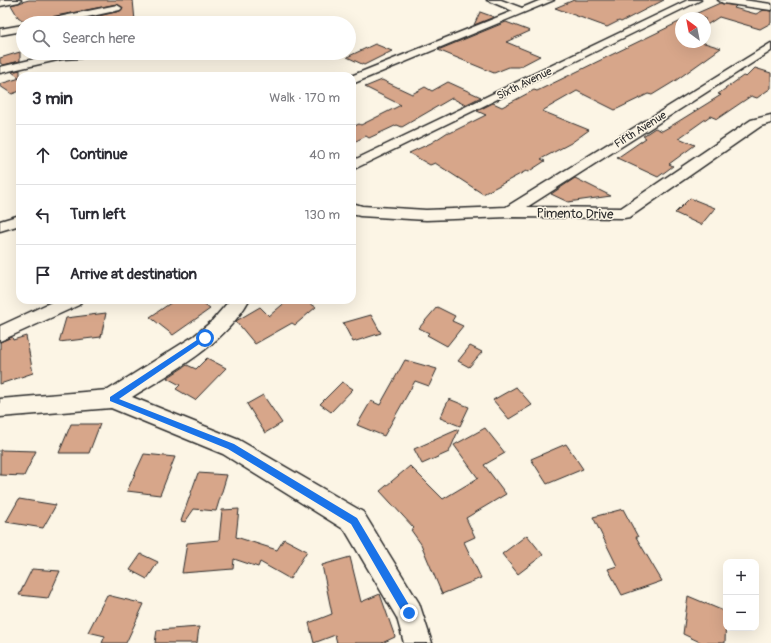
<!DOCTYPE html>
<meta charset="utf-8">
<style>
body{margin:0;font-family:Pangolin,sans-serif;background:#f2f2f3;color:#2b2b33}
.controls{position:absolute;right:12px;bottom:12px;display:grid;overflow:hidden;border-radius:8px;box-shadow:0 4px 16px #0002}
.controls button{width:36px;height:36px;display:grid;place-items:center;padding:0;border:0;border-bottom:1px solid #e1e1e2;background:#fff;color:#2b2b33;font:20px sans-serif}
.compass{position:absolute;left:675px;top:12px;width:36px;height:36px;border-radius:50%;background:#fff;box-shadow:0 4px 16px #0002;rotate:328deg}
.stop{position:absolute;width:12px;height:12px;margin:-9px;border:3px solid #1a73e8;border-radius:50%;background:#fff}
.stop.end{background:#1a73e8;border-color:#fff;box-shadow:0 1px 4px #0008}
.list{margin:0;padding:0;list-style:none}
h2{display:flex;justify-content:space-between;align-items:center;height:52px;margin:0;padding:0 16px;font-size:17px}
h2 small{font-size:13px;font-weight:400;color:#7c7c81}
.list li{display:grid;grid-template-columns:26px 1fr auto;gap:12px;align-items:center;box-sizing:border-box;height:60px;padding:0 16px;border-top:1px solid #e1e1e2}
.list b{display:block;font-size:15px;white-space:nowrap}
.list em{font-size:13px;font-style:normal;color:#7c7c81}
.icon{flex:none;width:22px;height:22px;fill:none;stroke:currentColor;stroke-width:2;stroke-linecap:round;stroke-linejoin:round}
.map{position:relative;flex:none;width:771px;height:643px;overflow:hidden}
.search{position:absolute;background:#fff;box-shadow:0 4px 16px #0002;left:16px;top:16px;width:340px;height:44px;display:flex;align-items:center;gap:10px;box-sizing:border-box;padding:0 14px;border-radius:22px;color:#7c7c81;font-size:15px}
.panel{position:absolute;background:#fff;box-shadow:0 4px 16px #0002;left:16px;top:72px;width:340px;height:232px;border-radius:12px}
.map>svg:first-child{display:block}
.building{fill:#d7a68a;stroke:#2b2b2b}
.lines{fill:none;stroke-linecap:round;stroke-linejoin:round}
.street-casing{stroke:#2b2b2b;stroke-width:3}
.street{fill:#fcf5e5;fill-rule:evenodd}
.route{fill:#1a73e8}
.labels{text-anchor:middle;stroke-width:3;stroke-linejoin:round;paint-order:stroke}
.far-street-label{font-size:11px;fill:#2b2b2b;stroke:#fcf5e5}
.street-label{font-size:13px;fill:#2b2b2b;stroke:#fcf5e5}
</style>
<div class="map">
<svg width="771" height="643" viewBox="0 0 771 643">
<rect width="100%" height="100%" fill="#fcf5e5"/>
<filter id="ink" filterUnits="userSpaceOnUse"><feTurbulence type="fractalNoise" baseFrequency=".025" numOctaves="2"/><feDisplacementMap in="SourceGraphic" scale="8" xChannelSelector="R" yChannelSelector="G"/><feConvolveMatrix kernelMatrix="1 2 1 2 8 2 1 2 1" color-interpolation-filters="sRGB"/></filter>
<g filter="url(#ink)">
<g class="building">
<polygon points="29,0 133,0 135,21 118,22 118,19 87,23 82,20 120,11 123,8 117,4 25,22 18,17 11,5"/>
<polygon points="574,0 664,0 621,22 619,21 607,27 555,8"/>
<polygon points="720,3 736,6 734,8 756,14 764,10 771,11 771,23 760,29 719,17 705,26 705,18 686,18"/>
<polygon points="480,12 494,17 474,25"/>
<polygon points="681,21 681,42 701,42 721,48 675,81 652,95 648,94 615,110 577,91 542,111 589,130 571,143 541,159 545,161 528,172 526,171 483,194 435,163 430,165 409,153 431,143 448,132 450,133 486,115 477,111 493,103 502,107 534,90 537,91"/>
<polygon points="506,22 530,31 506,42 540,56 519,67 509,67 494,73 438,50"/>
<polygon points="375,44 392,51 364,65 347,57"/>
<polygon points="20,52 20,61 3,65 0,63 0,58"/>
<polygon points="755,68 771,73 771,88 757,98 751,96 717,119 710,116 679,138 695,145 669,164 673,166 658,177 617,158 646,138 643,136 655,128 662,131 671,126 721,95 718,94 743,76 746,77"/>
<polygon points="20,70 20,91 12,94 0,86 0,84 20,78 12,72"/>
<polygon points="382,80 412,94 425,87 432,91 448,82 481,97 465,105 452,98 402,127 397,125 369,138 366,136 352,143 352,127 359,124 361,125 401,105 365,87"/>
<polygon points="575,178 611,196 568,202 551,194"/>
<polygon points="690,198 715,208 701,225 675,213"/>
<polygon points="175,300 198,300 210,309 173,335 150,317"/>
<polygon points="288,300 304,300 316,307 295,325 292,323 255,344 236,321 260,307 269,316"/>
<polygon points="437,307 455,316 452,321 463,326 447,346 427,335 429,333 419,328"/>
<polygon points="106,313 101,337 59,342 66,318"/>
<polygon points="371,315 381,333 353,342 343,323"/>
<polygon points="26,336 33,373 0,384 0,342 12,337 13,340"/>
<polygon points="470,346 482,352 469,367 458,361"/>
<polygon points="207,358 226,368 195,400 176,389 180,385 167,378 187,365 196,369"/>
<polygon points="405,360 437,369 429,386 415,381 384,436 357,425 371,401 380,405"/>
<polygon points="342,382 353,389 331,412 320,404"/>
<polygon points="516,387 532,405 509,419 493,400"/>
<polygon points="263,395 282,423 265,433 247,404"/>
<polygon points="449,399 469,407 460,426 440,418"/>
<polygon points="71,424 100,424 89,453 59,453"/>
<polygon points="485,428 505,453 484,465 506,494 466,518 475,537 464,542 481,578 442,594 421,544 411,530 414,528 380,491 410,466 443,499 478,478 454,445"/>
<polygon points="459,429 449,452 422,464 414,449"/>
<polygon points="566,444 583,469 547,484 531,459"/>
<polygon points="0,450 36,451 24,476 0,475"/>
<polygon points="144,454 175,457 160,495 127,491"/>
<polygon points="198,473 227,475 216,511 194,509 185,522 181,521"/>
<polygon points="19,499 56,505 43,528 6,522"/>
<polygon points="239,509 236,537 277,550 284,539 307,551 290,579 260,562 258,567 234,559 233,569 182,573 187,543 219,540 222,510"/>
<polygon points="623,509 638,537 636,537 662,581 622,595 608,569 617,566 593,517"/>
<polygon points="527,535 543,555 518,574 502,554"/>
<polygon points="141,554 158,562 147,579 130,570"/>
<polygon points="350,557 361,602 380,594 395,637 382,643 337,643 335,635 314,643 309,623 332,614 322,565"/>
<polygon points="32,569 60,571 48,598 19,595"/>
<polygon points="107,595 144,604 126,643 102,643 105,636 88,632"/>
<polygon points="688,596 726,612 725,643 702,643 683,634"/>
<polygon points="199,627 197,643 155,643 157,630"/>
</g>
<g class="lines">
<defs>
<g id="street">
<polygon points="0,0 21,0 19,2 0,6"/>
<polygon points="487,0 501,0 522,8 541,0 554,0 352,84 351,76 513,11"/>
<polygon points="688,0 701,0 352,170 352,161"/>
<polygon points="718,0 743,0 771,4 771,10 723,3"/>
<polygon points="117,5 122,8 120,10 59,23 39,23 44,20"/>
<polygon points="23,25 23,31 0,35 0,29"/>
<polygon points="771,43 771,51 527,207 621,208 751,120 771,115 771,123 761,126 630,217 624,218 509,217 426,220 360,216 352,214 352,203 362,206 426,210 506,207"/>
<polygon points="60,53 85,53 87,55 81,58 62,59 0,73 0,67"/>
<polygon points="20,215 20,225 0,231 0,221"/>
<polygon points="56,300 82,300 79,305 0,341 0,326"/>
<path d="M 230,300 L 249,300 C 224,345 174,371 132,397 L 239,440 L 363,512 L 419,603 L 432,643 L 404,643 L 397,618 L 345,530 L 223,454 L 111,408 L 0,417 L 0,399 L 108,390 L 194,336 L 211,322 Z"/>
</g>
</defs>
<use href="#street" class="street-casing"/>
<use href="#street" class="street"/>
</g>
</g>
<polygon class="route" points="203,336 205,336 208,338 119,399 234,444 357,518 412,610 412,617 405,617 351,524 228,449 110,401 110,397"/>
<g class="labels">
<g class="far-street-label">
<text transform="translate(524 83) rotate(-26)" y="4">Sixth Avenue</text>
<text transform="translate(640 129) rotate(-32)" y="4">Fifth Avenue</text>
</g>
<g class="street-label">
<text transform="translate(575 213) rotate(1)" y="5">Pimento Drive</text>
</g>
</g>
</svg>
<div class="controls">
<button>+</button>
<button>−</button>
</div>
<svg class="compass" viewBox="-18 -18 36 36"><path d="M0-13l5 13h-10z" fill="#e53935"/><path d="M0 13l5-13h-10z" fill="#7c7c81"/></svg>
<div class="stop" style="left:205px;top:338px"></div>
<div class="stop end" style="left:409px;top:613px"></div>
<div class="search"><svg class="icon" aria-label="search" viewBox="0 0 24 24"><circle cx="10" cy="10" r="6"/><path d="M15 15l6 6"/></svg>Search here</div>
<section class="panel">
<h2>3 min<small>Walk · 170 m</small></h2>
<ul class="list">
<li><svg class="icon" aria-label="ahead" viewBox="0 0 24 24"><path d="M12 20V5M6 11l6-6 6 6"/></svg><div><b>Continue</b></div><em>40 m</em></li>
<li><svg class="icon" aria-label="left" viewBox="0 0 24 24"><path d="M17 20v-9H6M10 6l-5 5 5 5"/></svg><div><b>Turn left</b></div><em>130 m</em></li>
<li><svg class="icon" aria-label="arrive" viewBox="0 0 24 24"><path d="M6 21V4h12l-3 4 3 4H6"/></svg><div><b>Arrive at destination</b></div></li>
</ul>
</section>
</div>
